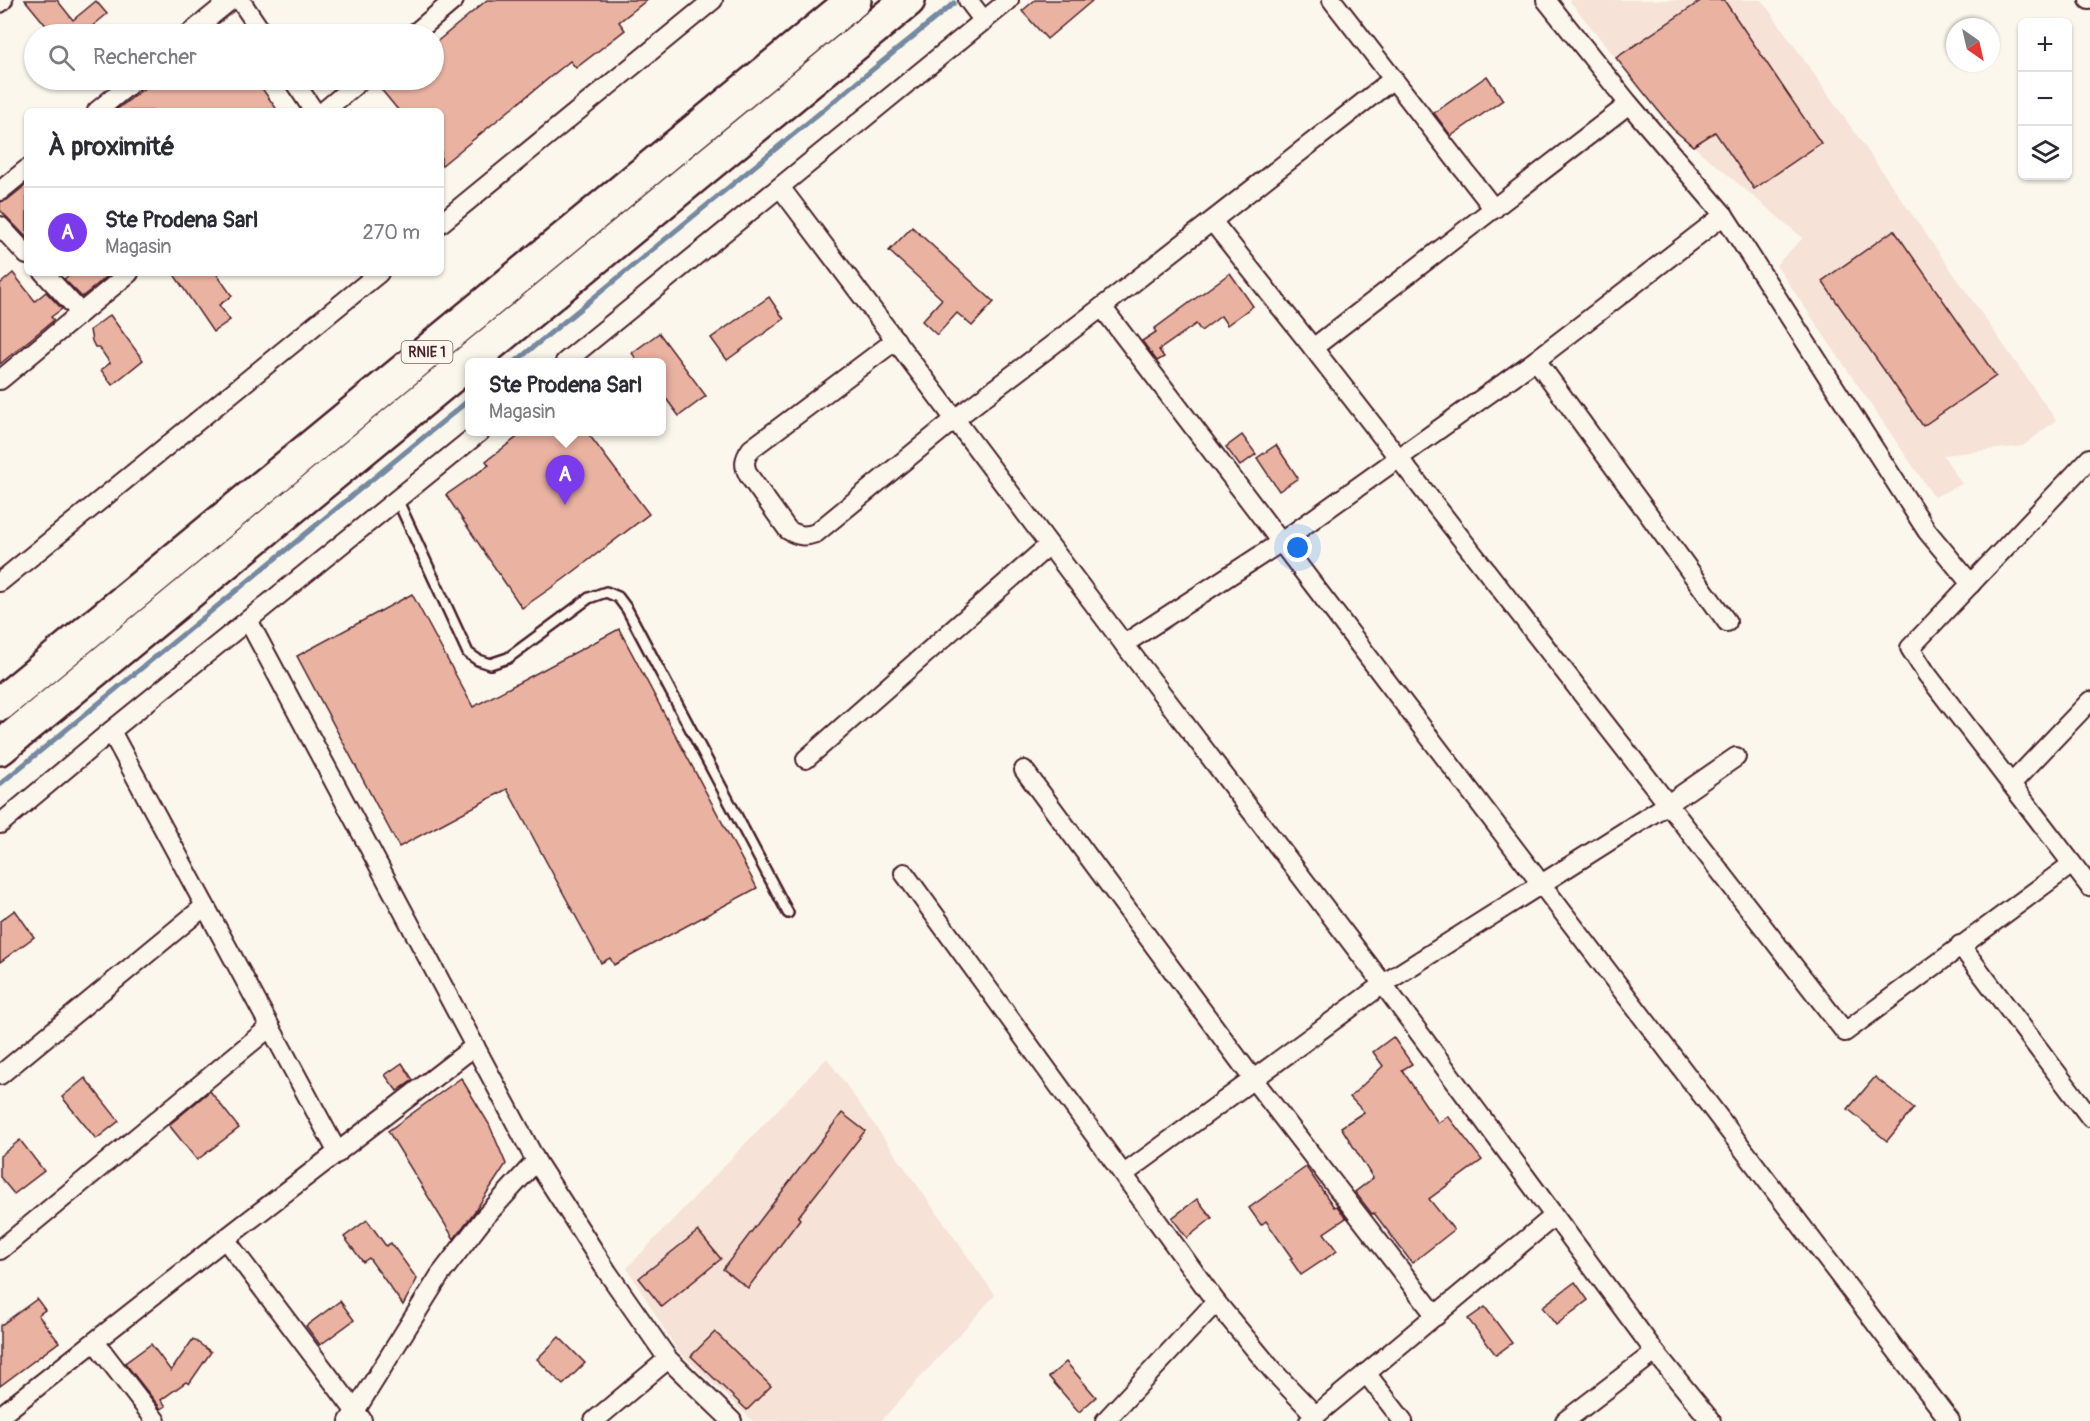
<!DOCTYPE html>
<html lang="fr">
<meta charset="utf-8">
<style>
body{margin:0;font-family:Pangolin,sans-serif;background:#f7f7f7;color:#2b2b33}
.controls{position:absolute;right:18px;top:18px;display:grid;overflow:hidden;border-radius:9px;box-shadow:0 2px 4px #0004}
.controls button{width:54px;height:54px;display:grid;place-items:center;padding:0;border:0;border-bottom:2px solid #e1e1e2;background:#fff;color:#2b2b33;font:30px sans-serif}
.compass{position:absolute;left:1946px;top:18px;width:54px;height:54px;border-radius:50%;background:#fff;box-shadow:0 2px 4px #0004;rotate:146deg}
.you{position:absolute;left:1298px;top:548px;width:21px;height:21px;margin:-15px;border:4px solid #fff;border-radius:50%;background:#1a73e8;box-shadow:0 0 0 9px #1a73e833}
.badge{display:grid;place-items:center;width:39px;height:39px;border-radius:50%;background:#7c3aed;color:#fff;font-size:20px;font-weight:700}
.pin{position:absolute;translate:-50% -50px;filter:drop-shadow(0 2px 3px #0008)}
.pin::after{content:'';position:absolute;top:32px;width:21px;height:18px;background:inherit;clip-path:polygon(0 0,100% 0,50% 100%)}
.popup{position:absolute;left:465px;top:358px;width:201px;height:78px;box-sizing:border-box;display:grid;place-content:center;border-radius:9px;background:#fff;filter:drop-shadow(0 2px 4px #0005);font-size:20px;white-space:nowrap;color:#7c7c81}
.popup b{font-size:22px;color:#2b2b33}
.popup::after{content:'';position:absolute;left:50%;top:100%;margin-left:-12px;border:12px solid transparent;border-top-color:#fff}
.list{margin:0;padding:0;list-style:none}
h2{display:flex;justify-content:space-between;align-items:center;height:78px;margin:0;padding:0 24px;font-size:26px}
h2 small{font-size:20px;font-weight:400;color:#7c7c81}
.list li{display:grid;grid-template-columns:39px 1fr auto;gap:18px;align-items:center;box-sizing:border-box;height:90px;padding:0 24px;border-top:2px solid #e1e1e2}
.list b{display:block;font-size:22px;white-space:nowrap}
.list p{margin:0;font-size:20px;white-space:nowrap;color:#7c7c81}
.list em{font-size:20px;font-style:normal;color:#7c7c81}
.icon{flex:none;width:33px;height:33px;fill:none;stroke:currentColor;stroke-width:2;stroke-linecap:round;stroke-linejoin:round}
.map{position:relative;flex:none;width:2090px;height:1421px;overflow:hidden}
.search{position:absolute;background:#fff;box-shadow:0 2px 4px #0004;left:24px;top:24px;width:420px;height:66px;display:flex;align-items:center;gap:15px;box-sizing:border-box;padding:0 21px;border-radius:33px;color:#7c7c81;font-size:22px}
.panel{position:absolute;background:#fff;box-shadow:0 2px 4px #0004;left:24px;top:108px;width:420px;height:168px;border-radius:9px}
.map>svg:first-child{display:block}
.built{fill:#f6e2d6}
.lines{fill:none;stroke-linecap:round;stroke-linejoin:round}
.stream{stroke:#7489a2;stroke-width:5}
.building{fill:#eab2a1;stroke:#4a1f2b;stroke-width:1.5}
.lane-casing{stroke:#4a1f2b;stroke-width:14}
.street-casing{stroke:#4a1f2b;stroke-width:22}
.highway-casing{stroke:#4a1f2b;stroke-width:38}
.lane{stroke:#fbf7ec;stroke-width:9}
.street{stroke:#fbf7ec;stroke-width:18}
.highway{stroke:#fbf7ec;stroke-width:33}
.labels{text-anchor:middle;stroke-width:4.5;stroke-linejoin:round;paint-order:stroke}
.shield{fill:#fbf7ec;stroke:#7f6065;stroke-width:1.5}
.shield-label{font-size:14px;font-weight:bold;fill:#4a1f2b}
</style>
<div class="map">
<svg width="2090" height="1421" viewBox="0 0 2090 1421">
<rect width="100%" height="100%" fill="#fbf7ec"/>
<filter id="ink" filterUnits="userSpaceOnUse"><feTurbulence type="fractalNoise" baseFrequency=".0167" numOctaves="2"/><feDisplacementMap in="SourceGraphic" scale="12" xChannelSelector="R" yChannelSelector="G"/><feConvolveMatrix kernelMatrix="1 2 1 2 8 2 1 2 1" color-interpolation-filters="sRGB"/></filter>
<g filter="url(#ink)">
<g class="built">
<polygon points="1569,0 1762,0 2056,420 2023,446 1943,455 1962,484 1934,497 1776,265 1803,238 1673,129"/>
<polygon points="827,1058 995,1295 881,1421 753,1421 677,1350 627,1268"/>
</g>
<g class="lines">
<g class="stream">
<polyline points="515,362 954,3"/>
<polyline points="0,784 469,400"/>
</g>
</g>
<g class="building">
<polygon points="25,0 57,0 73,20 96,1 107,14 84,33 85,34 53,34"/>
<polygon points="487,0 647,0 619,22 625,30 576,68 570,61 441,166 441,111 399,111 380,88 390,80 434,80 434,44"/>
<polygon points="1035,0 1093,0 1047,39 1022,11"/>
<polygon points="1702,0 1724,0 1821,143 1754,189 1715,132 1693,146 1673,129 1616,58"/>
<polygon points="1487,76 1503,100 1451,136 1434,113"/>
<polygon points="155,80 256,80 278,111 115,111"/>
<polygon points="27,184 27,238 0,210 0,202 7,200"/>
<polygon points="912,227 994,302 972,326 957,313 937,335 922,321 942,299 889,251"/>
<polygon points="1894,230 1996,376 1923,426 1822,281"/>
<polygon points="13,273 35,301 46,292 62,309 51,317 54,320 0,364 0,284"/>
<polygon points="72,273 111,273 82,297 64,279"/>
<polygon points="173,273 216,273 232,296 219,305 230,320 213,332"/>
<polygon points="1230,273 1253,306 1227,325 1221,316 1201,331 1196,324 1159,350 1164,357 1157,361 1142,341 1156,332 1154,329"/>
<polygon points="769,297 784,319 727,360 711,338"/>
<polygon points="110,315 143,360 112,385 101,370 110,363 99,347 95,347 92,341 90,330"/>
<polygon points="659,333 706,396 679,416 661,392 661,363 639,363 632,353"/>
<polygon points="524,432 587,432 649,514 564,579 522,608 446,495 489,465 486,461"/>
<polygon points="1242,435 1256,454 1240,466 1226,447"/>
<polygon points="1276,445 1298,478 1279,491 1257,458"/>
<polygon points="412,594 473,707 619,629 757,888 614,965 610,958 601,963 507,789 399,847 297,656"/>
<polygon points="15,910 34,937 0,962 0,921"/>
<polygon points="1393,1037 1412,1064 1402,1070 1438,1123 1448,1116 1482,1160 1429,1199 1454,1230 1412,1263 1374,1213 1372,1214 1355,1192 1373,1178 1341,1127 1364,1112 1350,1097 1383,1066 1373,1052"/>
<polygon points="402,1063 413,1080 397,1091 385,1075"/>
<polygon points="1875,1077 1914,1108 1887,1141 1848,1109"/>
<polygon points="85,1078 119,1121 96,1139 62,1097"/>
<polygon points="461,1078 489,1124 506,1164 475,1211 454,1239 388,1131"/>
<polygon points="210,1091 239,1128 197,1160 169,1125"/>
<polygon points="842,1113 865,1131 798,1217 800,1219 748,1288 723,1269"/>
<polygon points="20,1140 44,1171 14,1194 0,1177 0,1156"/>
<polygon points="1306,1167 1334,1207 1337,1206 1346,1218 1324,1233 1337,1251 1301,1275 1290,1259 1292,1258 1266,1221 1261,1225 1249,1208"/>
<polygon points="1197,1199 1212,1218 1187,1238 1172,1218"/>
<polygon points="367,1220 386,1246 391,1243 417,1279 403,1305 369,1258 363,1262 344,1237"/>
<polygon points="698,1231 721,1259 662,1307 639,1278"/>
<polygon points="1575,1282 1588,1300 1556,1325 1542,1307"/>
<polygon points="37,1299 45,1310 38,1315 59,1342 0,1386 0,1326"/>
<polygon points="340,1301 354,1320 320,1345 306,1326"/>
<polygon points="1485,1307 1512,1343 1496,1355 1468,1319"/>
<polygon points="715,1332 771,1386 747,1410 691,1356"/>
<polygon points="559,1337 585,1363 563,1385 537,1359"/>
<polygon points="193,1339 211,1352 189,1384 186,1382 161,1400 166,1406 161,1409 125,1363 151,1344 171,1371"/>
<polygon points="1066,1362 1096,1397 1079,1412 1049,1377"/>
</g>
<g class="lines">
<defs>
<polyline id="lane" points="397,499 468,653 478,660 490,664 508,658 589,598 606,592 618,597 627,609 788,913"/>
<g id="street">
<polyline points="240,0 263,34"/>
<polyline points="968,0 984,21"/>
<polyline points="1332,0 1494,209"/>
<polyline points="1546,0 1629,104 1724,215 1927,531 1971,584"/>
<polyline points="2089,0 2090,0"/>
<polyline points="0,3 3,0"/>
<polyline points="189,34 231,0"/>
<polyline points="414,34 454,0"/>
<polyline points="293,80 314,111"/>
<polyline points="97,111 135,80"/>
<polyline points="324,111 361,80"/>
<polyline points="780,187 1124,644 1383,984 1655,1352 1711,1421"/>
<polyline points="0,191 27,169"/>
<polyline points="1212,221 1313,348 1845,1032 2072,864"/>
<polyline points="441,223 713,0"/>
<polyline points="0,226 27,255"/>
<polyline points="44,273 81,313"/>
<polyline points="1102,307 1950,1421"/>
<path d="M 896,340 L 751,449 C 744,459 743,465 749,476 L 788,530 C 798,536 805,537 816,533 L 955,419 L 1102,307 L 1393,79"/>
<polyline points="1313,348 1629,104"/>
<polyline points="1536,360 1727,622"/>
<polyline points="565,362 1009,0"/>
<polyline points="0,380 129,273"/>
<polyline points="2090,458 1910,648 1926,673 2090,887"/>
<polyline points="0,582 379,273"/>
<polyline points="248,620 536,1161 608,1273 668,1359 732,1421"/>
<polyline points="1124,644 1281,542 1536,360 1724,215"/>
<polyline points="111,731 338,1153"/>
<polyline points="806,759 1049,545"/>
<polyline points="1024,770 1253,1079 1436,1316"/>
<polyline points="2011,784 2090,701"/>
<polyline points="0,824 111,731 480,432"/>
<polyline points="904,873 1216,1302 1273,1371 1315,1415"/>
<polyline points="1960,945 2090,1117"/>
<polyline points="0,1075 205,906"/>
<polyline points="1124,1174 1383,984 1668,804 1736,757"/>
<polyline points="225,1239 362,1420"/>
<polyline points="0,1250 270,1027"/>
<polyline points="95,1342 156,1421"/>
<polyline points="1366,1373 1403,1421"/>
<polyline points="0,1416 225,1239 475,1046"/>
<polyline points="349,1421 440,1275 484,1218 536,1161"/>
<polyline points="594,1421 668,1359"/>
<polyline points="1105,1421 1216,1302"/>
<polyline points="1309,1421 1553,1217"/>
<polyline points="1565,1421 1655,1352"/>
</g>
<g id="highway">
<polyline points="0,704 854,0"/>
<polyline points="0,748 908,0"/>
</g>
</defs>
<use href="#lane" class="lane-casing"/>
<use href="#street" class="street-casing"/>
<use href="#highway" class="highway-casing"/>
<use href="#lane" class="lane"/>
<use href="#street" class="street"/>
<use href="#highway" class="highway"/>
</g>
</g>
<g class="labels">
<rect class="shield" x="401.5" y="341" width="51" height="22" rx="4.5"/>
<g class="shield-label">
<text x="427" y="357">RNIE 1</text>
</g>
</g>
</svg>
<div class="controls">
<button>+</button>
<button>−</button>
<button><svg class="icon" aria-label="layers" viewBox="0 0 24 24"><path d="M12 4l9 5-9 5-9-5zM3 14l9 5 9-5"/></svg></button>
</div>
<svg class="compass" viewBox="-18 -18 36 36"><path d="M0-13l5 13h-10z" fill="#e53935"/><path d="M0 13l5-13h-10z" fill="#7c7c81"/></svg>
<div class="you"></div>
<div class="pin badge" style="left:565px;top:505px">A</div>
<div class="popup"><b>Ste Prodena Sarl</b>Magasin</div>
<div class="search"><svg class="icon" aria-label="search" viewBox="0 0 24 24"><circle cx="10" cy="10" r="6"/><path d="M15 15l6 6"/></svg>Rechercher</div>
<section class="panel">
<h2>À proximité<small></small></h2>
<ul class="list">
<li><span class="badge">A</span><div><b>Ste Prodena Sarl</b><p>Magasin</p></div><em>270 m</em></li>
</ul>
</section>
</div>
